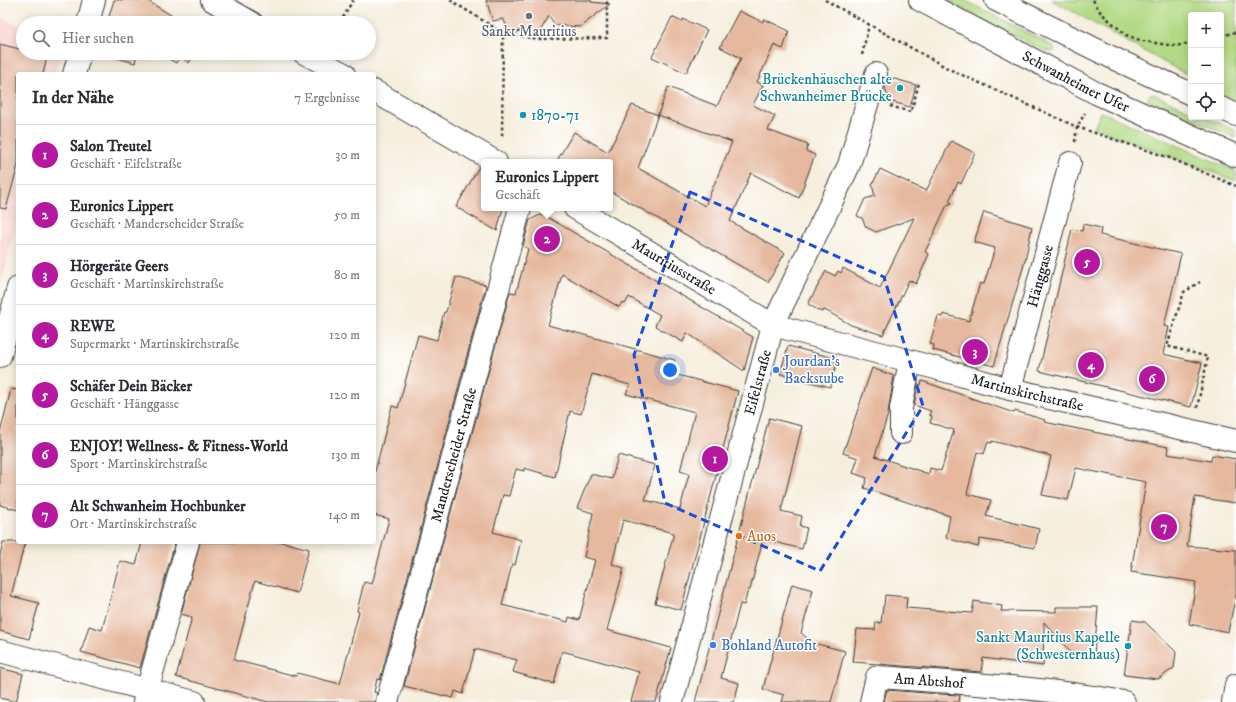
<!DOCTYPE html>
<html lang="de">
<meta charset="utf-8">
<style>
body{margin:0;font-family:"IM FELL DW Pica",serif;background:#f7f7f7;color:#2b2b33}
.controls{position:absolute;right:12px;top:12px;display:grid;overflow:hidden;border-radius:4px;box-shadow:0 2px 10px #0003}
.controls button{width:36px;height:36px;display:grid;place-items:center;padding:0;border:0;border-bottom:1px solid #e1e1e2;background:#fff;color:#2b2b33;font:20px sans-serif}
.you{position:absolute;left:670px;top:370px;width:14px;height:14px;margin:-10px;border:3px solid #fff;border-radius:50%;background:#1a73e8;box-shadow:0 0 0 6px #1a73e833}
.badge{display:grid;place-items:center;width:26px;height:26px;border-radius:50%;background:#b5179e;color:#fff;font-size:13px;font-weight:700}
.pin{position:absolute;translate:-50% -50%;border:2px solid #fff;box-shadow:0 1px 4px #0006}
.popup{position:absolute;left:481px;top:159px;width:132px;height:52px;box-sizing:border-box;display:grid;place-content:center;border-radius:4px;background:#fff;filter:drop-shadow(0 1px 3px #0005);font-size:13px;white-space:nowrap;color:#7c7c81}
.popup b{font-size:15px;color:#2b2b33}
.popup::after{content:'';position:absolute;left:50%;top:100%;margin-left:-8px;border:8px solid transparent;border-top-color:#fff}
.list{margin:0;padding:0;list-style:none}
h2{display:flex;justify-content:space-between;align-items:center;height:52px;margin:0;padding:0 16px;font-size:17px}
h2 small{font-size:13px;font-weight:400;color:#7c7c81}
.list li{display:grid;grid-template-columns:26px 1fr auto;gap:12px;align-items:center;box-sizing:border-box;height:60px;padding:0 16px;border-top:1px solid #e1e1e2}
.list b{display:block;font-size:15px;white-space:nowrap}
.list p{margin:0;font-size:13px;white-space:nowrap;color:#7c7c81}
.list em{font-size:13px;font-style:normal;color:#7c7c81}
.icon{flex:none;width:22px;height:22px;fill:none;stroke:currentColor;stroke-width:2;stroke-linecap:round;stroke-linejoin:round}
.map{position:relative;flex:none;width:1236px;height:702px;overflow:hidden}
.search{position:absolute;background:#fff;box-shadow:0 2px 10px #0003;left:16px;top:16px;width:360px;height:44px;display:flex;align-items:center;gap:10px;box-sizing:border-box;padding:0 14px;border-radius:22px;color:#7c7c81;font-size:15px}
.panel{position:absolute;background:#fff;box-shadow:0 2px 10px #0003;left:16px;top:72px;width:360px;height:472px;border-radius:4px}
.map>svg:first-child{display:block}
.built{fill:#f7d0ca}
.green{fill:#b2da84;stroke:#677b50}
.building{fill:#e6b99e;fill-rule:evenodd}
.lines{fill:none;stroke-linecap:round;stroke-linejoin:round}
.minor-casing{stroke:#3d3c39;stroke-width:24}
.major-casing{stroke:#3d3c39;stroke-width:24}
.path{stroke:#3d3c39;stroke-width:2.5;stroke-dasharray:3 3;stroke-linecap:butt}
.minor{stroke:#fff;stroke-width:22}
.major{stroke:#fff;stroke-width:22}
.marked{fill:none;stroke:#1d4ed8;stroke-width:3;stroke-dasharray:8 5;stroke-linejoin:round}
.worship-dot{fill:#6b7280;stroke:#fff;stroke-width:1.5}
.culture-dot{fill:#0f9aa8;stroke:#fff;stroke-width:1.5}
.shop-dot{fill:#3f7fe0;stroke:#fff;stroke-width:1.5}
.food-dot{fill:#e8710a;stroke:#fff;stroke-width:1.5}
.labels{text-anchor:middle;stroke-width:3;stroke-linejoin:round;paint-order:stroke}
.worship-label{font-size:15px;fill:#5b616d;stroke:#fff}
.culture-label{font-size:15px;fill:#0d838f;stroke:#fff;text-anchor:end}
.street-label{font-size:15px;fill:#1c1c1c;stroke:#fff}
.shop-label{font-size:15px;fill:#366cbe;stroke:#fff;text-anchor:start}
.food-label{font-size:15px;fill:#c56008;stroke:#fff;text-anchor:start}
</style>
<div class="map">
<svg width="1236" height="702" viewBox="0 0 1236 702">
<rect width="100%" height="100%" fill="#fff"/>
<filter id="ink" filterUnits="userSpaceOnUse"><feTurbulence type="fractalNoise" baseFrequency=".025" numOctaves="2"/><feDisplacementMap in="SourceGraphic" scale="8" xChannelSelector="R" yChannelSelector="G"/><feConvolveMatrix kernelMatrix="1 2 1 2 8 2 1 2 1" color-interpolation-filters="sRGB"/></filter>
<filter id="wash" filterUnits="userSpaceOnUse"><feTurbulence type="fractalNoise" baseFrequency=".012" numOctaves="4" result="noise"/><feDisplacementMap in="SourceGraphic" scale="16" xChannelSelector="R" yChannelSelector="G"/><feGaussianBlur stdDeviation="0.9" result="paint"/><feColorMatrix in="noise" values="0 0 0 0 0 0 0 0 0 0 0 0 0 0 0 0 0 1.4 0 .05"/><feComposite in="paint" operator="in"/></filter>
<g filter="url(#wash)">
<rect width="100%" height="100%" fill="#f6efde"/>
<polygon class="built" points="0,17 23,28 23,53 61,53 56,74 18,74 18,218 0,287"/>
<g class="green">
<polygon points="945,0 964,0 1045,42 1054,47 1055,51 1052,52 1041,49"/>
<polygon points="1052,0 1236,0 1236,101 1221,93 1221,15 1191,15 1191,77"/>
<polygon points="1151,93 1191,111 1191,117 1205,117 1236,131 1236,138 1147,100"/>
<polygon points="1101,112 1236,171 1236,181 1094,128"/>
</g>
<g id="blocks">
<g class="building">
<polygon points="114,0 146,0 184,23 107,23"/>
<polygon points="486,0 591,0 591,2 610,4 580,27 555,25 549,16 539,33 535,31 533,35 525,30 511,33 503,19 493,21"/>
<path d="M 739,11 L 763,22 L 764,19 L 789,31 L 783,49 L 774,45 L 757,82 L 763,85 L 753,105 L 775,116 L 768,130 L 808,145 L 806,151 L 815,155 L 799,198 L 751,173 L 730,221 L 785,253 L 768,282 L 610,191 L 610,162 L 556,162 L 574,132 L 608,152 L 632,105 L 658,115 L 668,87 L 717,106 L 741,58 L 720,47 ZM 658,115 L 732,142 L 705,206 L 638,168 Z"/>
<polygon points="672,17 682,22 683,19 707,30 686,73 652,57"/>
<polygon points="0,44 23,50 23,53 34,53 47,57 43,74 18,74 18,165 6,209 0,208"/>
<polygon points="99,53 137,53 135,63"/>
<polygon points="159,53 194,53 189,63 180,57 176,63"/>
<polygon points="888,77 916,85 910,107 889,101 885,88"/>
<polygon points="951,141 975,153 961,184 958,182 949,201 952,203 947,205 925,252 929,254 916,284 909,280 883,335 851,325 825,310 821,312 808,304 826,271 835,276 838,271 841,273 843,268 880,288 914,218 876,232 866,227 862,218 857,216 865,199 875,196 872,185 880,169 926,191"/>
<polygon points="479,167 484,169 484,208 503,208 497,231 456,207"/>
<polygon points="984,212 1032,227 1025,261 994,366 933,350 934,345 930,344 938,316 942,317 943,314 969,321 980,283 984,284 995,248 974,242"/>
<path d="M 542,214 L 753,337 L 744,371 L 687,333 L 683,342 L 655,326 L 660,315 L 629,297 L 625,304 L 622,302 L 619,307 L 562,274 L 548,325 L 675,360 L 670,373 L 738,391 L 681,610 L 655,603 L 674,533 L 623,520 L 612,564 L 624,568 L 607,630 L 671,648 L 656,702 L 631,702 L 639,672 L 562,651 L 554,684 L 513,672 L 517,660 L 475,649 L 463,694 L 455,691 L 453,698 L 404,686 L 510,292 L 516,293 L 528,249 L 523,246 L 530,220 ZM 592,374 L 630,385 L 626,394 L 695,412 L 680,471 L 689,474 L 680,509 L 645,500 L 655,465 L 618,455 L 612,479 L 591,474 L 577,508 L 593,513 L 584,557 L 595,560 L 579,620 L 569,617 L 568,622 L 502,605 L 512,564 L 515,565 L 521,540 L 493,532 L 503,495 L 509,496 L 516,469 L 524,471 L 524,468 L 555,477 L 570,411 L 581,414 Z"/>
<polygon points="1083,224 1101,228 1100,235 1181,254 1164,326 1169,327 1163,354 1202,363 1191,407 1039,371 1072,229 1082,231"/>
<polygon points="456,277 486,285 380,680 377,679 374,692 377,693 375,702 268,702 176,677 192,617 181,614 200,542 283,542 309,549 297,593 255,581 234,660 296,676 297,673 340,684 359,612 357,611 364,582 372,584 389,519 374,515 374,475 392,406 398,408 418,335 437,340 444,312 446,312"/>
<polygon points="788,346 838,359 830,387 780,374"/>
<polygon points="872,368 894,376 889,406 888,414 875,456 929,474 930,468 941,471 954,430 930,423 932,416 929,415 931,411 914,405 918,384 921,385 922,381 1014,413 1015,411 1045,420 1044,422 1168,447 1167,454 1211,461 1212,455 1236,459 1236,503 1195,497 1187,546 1236,550 1236,594 1228,632 1189,624 1196,582 1131,572 1146,482 1076,468 1068,500 1042,495 1051,456 992,441 992,443 988,442 984,454 977,452 967,494 991,500 986,516 1039,529 1035,548 980,539 978,547 946,538 950,516 864,488 867,478 853,473 858,458 843,453"/>
<polygon points="11,389 18,390 18,510 0,505 0,433"/>
<polygon points="769,418 802,426 781,511 802,516 800,526 807,528 802,549 763,539 750,590 748,590 744,605 740,604 721,678 739,683 734,702 695,702"/>
<polygon points="3,542 25,542 11,596 39,603 29,639 0,631 0,555"/>
<polygon points="142,542 175,542 140,668 81,652 89,626 102,630 120,561 136,565"/>
<polygon points="792,584 813,590 801,633 813,643 845,651 831,702 782,702 784,695 763,689"/>
<polygon points="885,595 907,597 906,608 972,613 974,601 1002,606 1001,611 1056,612 1056,607 1098,607 1094,656 1072,654 1044,622 1043,666 983,658 981,672 853,662 857,629 875,630 876,622 881,623 883,606 884,606"/>
<polygon points="1132,620 1145,622 1176,652 1174,668 1158,679 1124,675"/>
<polygon points="0,668 23,674 16,702 0,698"/>
<polygon points="887,690 938,694 960,695 959,702 884,702"/>
</g>
</g>
</g>
<g filter="url(#ink)">
<use href="#blocks" fill-opacity="0" stroke="#3d3c39" stroke-width="1"/>
<g class="lines">
<defs>
<g id="minor">
<polyline points="212,0 252,23"/>
<polyline points="88,23 94,0"/>
<polyline points="304,53 344,74"/>
<polyline points="74,74 80,53"/>
<polyline points="374,91 496,162"/>
<path id="s1" d="M 575,208 L 773,325 L 910,361 L 1010,389 L 1236,441"/>
<polyline points="0,356 18,288"/>
<path id="s2" d="M 1010,389 L 1070,163"/>
<polyline points="901,433 901,408 910,361"/>
<polyline points="0,651 194,702"/>
<polyline points="144,702 188,542"/>
<path id="s3" d="M 387,702 L 520,208"/>
<path id="s4" d="M 672,702 L 773,325 L 849,165 L 876,74"/>
<path id="s5" d="M 871,702 L 877,677 C 960,683 1043,687 1124,702"/>
<polyline points="1233,702 1236,685"/>
</g>
<g id="major">
<path id="s6" d="M 920,0 L 1096,93 L 1236,156"/>
<polyline points="996,0 1115,59 1191,94"/>
<polyline points="1221,108 1236,115"/>
</g>
</defs>
<use href="#minor" class="minor-casing"/>
<use href="#major" class="major-casing"/>
<g class="path">
<polyline points="450,0 503,33 502,138"/>
<polyline points="825,0 949,69 1077,127 1167,157 1236,186"/>
<polyline points="1093,0 1101,13 1126,35 1143,41 1175,46 1191,43"/>
<polyline points="340,23 353,0"/>
<polyline points="503,33 537,39 607,38 607,0"/>
<polyline points="1221,36 1236,32"/>
<polyline points="862,55 869,25"/>
<polyline points="890,106 911,112 919,83"/>
<polyline points="1075,142 1077,127 1085,113"/>
<polyline points="1197,408 1208,357 1167,346 1184,292 1200,282"/>
</g>
<use href="#minor" class="minor"/>
<use href="#major" class="major"/>
</g>
</g>
<path class="marked" d="M 690,192 L 884,277 L 923,406 L 820,571 L 665,503 L 634,355 Z"/>
<circle class="worship-dot" cx="529" cy="16" r="4"/>
<g class="culture-dot">
<circle cx="900" cy="88" r="4"/>
<circle cx="523" cy="115" r="4"/>
<circle cx="1128" cy="646" r="4"/>
</g>
<g class="shop-dot">
<circle cx="776" cy="370" r="4"/>
<circle cx="713" cy="645" r="4"/>
</g>
<circle class="food-dot" cx="739" cy="536" r="4"/>
<g class="labels">
<g class="worship-label">
<text x="529" y="36">Sankt Mauritius</text>
</g>
<g class="culture-label">
<text x="892" y="84">Brückenhäuschen alte<tspan x="892" dy="17">Schwanheimer Brücke</tspan></text>
<text x="531" y="120" text-anchor="start">1870-71</text>
<text x="1120" y="642">Sankt Mauritius Kapelle<tspan x="1120" dy="17">(Schwesternhaus)</tspan></text>
</g>
<g class="street-label">
<text dy="5" stroke="none"><textPath href="#s6" startOffset="176">Schwanheimer Ufer</textPath></text>
<text dy="5" stroke="none"><textPath href="#s1" startOffset="115">Mauritiusstraße</textPath></text>
<text dy="5" stroke="none"><textPath href="#s2" startOffset="117">Hänggasse</textPath></text>
<text dy="5" stroke="none"><textPath href="#s4" startOffset="331">Eifelstraße</textPath></text>
<text dy="5" stroke="none"><textPath href="#s1" startOffset="493">Martinskirchstraße</textPath></text>
<text dy="5" stroke="none"><textPath href="#s3" startOffset="256">Manderscheider Straße</textPath></text>
<text dy="5" stroke="none"><textPath href="#s5" startOffset="78">Am Abtshof</textPath></text>
</g>
<g class="shop-label">
<text x="784" y="366">Jourdan's<tspan x="784" dy="17">Backstube</tspan></text>
<text x="721" y="650">Bohland Autofit</text>
</g>
<g class="food-label">
<text x="747" y="541">Auos</text>
</g>
</g>
</svg>
<div class="controls">
<button>+</button>
<button>−</button>
<button><svg class="icon" aria-label="locate" viewBox="0 0 24 24"><circle cx="12" cy="12" r="6"/><path d="M12 2v4M12 18v4M2 12h4M18 12h4"/></svg></button>
</div>
<div class="you"></div>
<div class="pin badge" style="left:715px;top:459px">1</div>
<div class="pin badge" style="left:547px;top:239px">2</div>
<div class="popup"><b>Euronics Lippert</b>Geschäft</div>
<div class="pin badge" style="left:975px;top:352px">3</div>
<div class="pin badge" style="left:1091px;top:365px">4</div>
<div class="pin badge" style="left:1087px;top:262px">5</div>
<div class="pin badge" style="left:1152px;top:379px">6</div>
<div class="pin badge" style="left:1164px;top:527px">7</div>
<div class="search"><svg class="icon" aria-label="search" viewBox="0 0 24 24"><circle cx="10" cy="10" r="6"/><path d="M15 15l6 6"/></svg>Hier suchen</div>
<section class="panel">
<h2>In der Nähe<small>7 Ergebnisse</small></h2>
<ul class="list">
<li><span class="badge">1</span><div><b>Salon Treutel</b><p>Geschäft · Eifelstraße</p></div><em>30 m</em></li>
<li><span class="badge">2</span><div><b>Euronics Lippert</b><p>Geschäft · Manderscheider Straße</p></div><em>50 m</em></li>
<li><span class="badge">3</span><div><b>Hörgeräte Geers</b><p>Geschäft · Martinskirchstraße</p></div><em>80 m</em></li>
<li><span class="badge">4</span><div><b>REWE</b><p>Supermarkt · Martinskirchstraße</p></div><em>120 m</em></li>
<li><span class="badge">5</span><div><b>Schäfer Dein Bäcker</b><p>Geschäft · Hänggasse</p></div><em>120 m</em></li>
<li><span class="badge">6</span><div><b>ENJOY! Wellness- &amp; Fitness-World</b><p>Sport · Martinskirchstraße</p></div><em>130 m</em></li>
<li><span class="badge">7</span><div><b>Alt Schwanheim Hochbunker</b><p>Ort · Martinskirchstraße</p></div><em>140 m</em></li>
</ul>
</section>
</div>
